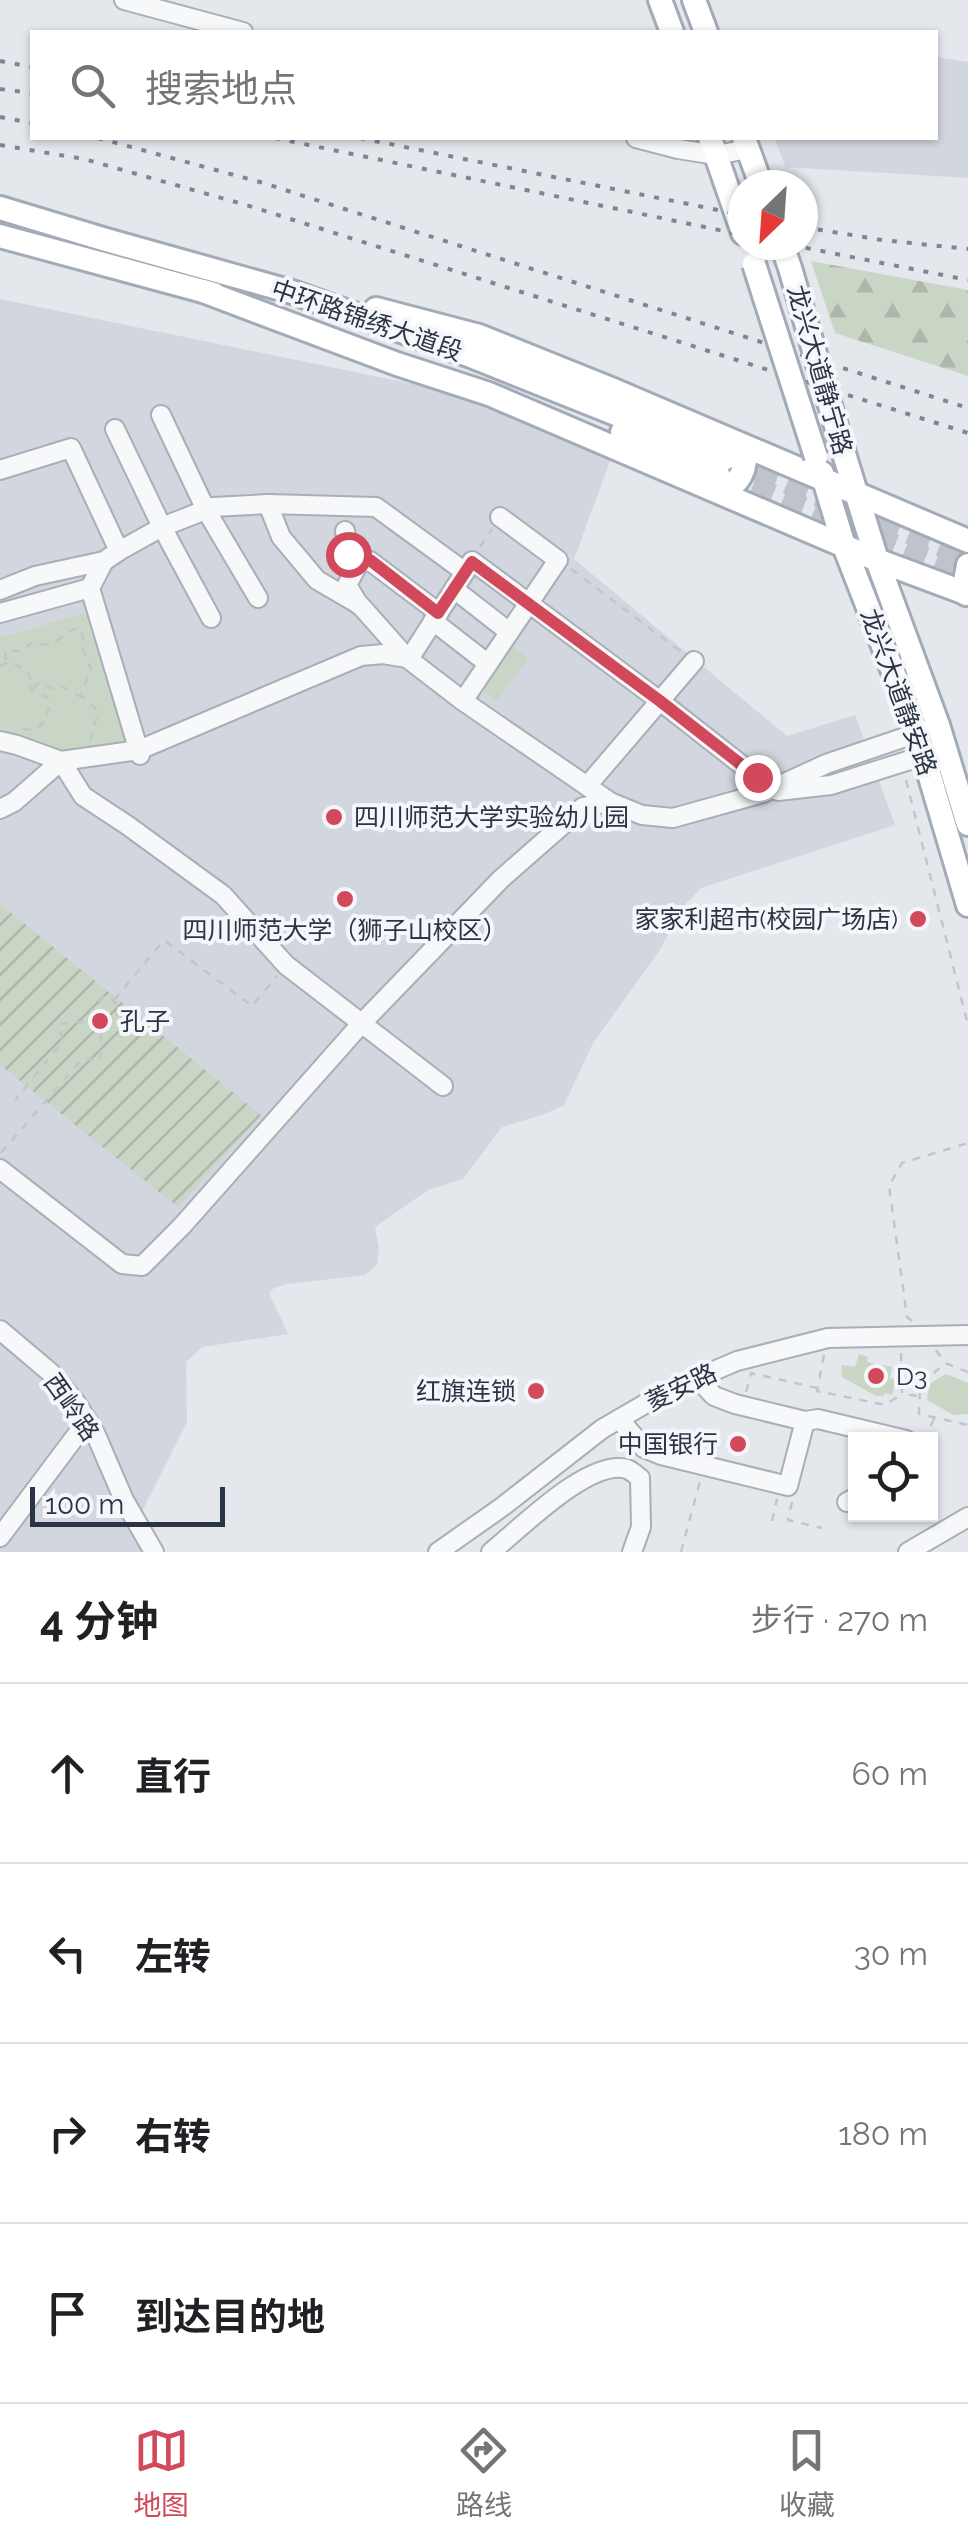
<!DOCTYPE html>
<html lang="zh">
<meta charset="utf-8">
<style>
body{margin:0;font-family:Raleway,"Noto Sans SC",sans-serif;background:#f2f2f2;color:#202124}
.controls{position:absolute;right:30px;bottom:30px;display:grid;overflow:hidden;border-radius:0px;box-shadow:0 2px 8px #0004}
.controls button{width:90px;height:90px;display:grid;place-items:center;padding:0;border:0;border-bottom:2px solid #e0e0e0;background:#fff;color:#202124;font:50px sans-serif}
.compass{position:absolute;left:728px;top:170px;width:90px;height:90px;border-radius:50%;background:#fff;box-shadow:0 2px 8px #0004;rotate:205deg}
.scale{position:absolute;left:30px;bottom:25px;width:195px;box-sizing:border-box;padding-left:10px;border:5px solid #2b3445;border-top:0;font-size:28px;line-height:35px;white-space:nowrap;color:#2b3445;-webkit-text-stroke:8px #f4f6f9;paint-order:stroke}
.stop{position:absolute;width:30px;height:30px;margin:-22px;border:8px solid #d1495b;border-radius:50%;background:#fff}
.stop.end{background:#d1495b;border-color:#fff;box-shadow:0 2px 10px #0008}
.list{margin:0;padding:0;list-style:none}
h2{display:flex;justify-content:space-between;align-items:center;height:130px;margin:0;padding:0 40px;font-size:42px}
h2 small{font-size:32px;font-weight:400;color:#757577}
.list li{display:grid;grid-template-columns:65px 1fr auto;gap:30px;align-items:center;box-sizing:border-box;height:180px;padding:0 40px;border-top:2px solid #e0e0e0}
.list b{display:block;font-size:38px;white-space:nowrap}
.list em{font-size:32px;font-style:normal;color:#757577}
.icon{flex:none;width:55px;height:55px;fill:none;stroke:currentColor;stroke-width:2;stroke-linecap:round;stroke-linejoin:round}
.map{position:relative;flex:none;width:968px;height:1552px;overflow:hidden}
.search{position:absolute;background:#fff;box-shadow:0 2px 8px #0004;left:30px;right:30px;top:30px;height:110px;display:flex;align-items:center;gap:25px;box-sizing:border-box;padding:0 35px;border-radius:0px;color:#757577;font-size:38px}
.sheet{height:850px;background:#fff}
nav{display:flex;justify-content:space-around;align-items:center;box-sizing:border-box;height:140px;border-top:2px solid #e0e0e0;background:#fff;font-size:28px;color:#757577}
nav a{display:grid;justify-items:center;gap:5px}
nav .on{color:#d1495b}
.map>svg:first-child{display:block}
.built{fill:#d2d6de}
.green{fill:#c9d6c5}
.forest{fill:url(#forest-firs)}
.garden{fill:url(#garden-furrows)}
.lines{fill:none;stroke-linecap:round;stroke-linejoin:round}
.major-tunnel{stroke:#bfc3cb;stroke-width:22;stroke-dasharray:22 11;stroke-linecap:butt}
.minor-casing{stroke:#a9aeb7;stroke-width:22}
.major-casing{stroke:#a3abb8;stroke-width:28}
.path{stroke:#c2c5cb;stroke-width:2.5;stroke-dasharray:8 8;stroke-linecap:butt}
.minor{stroke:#f7f8fa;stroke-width:18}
.major{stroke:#fff;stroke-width:22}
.rail{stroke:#7d8696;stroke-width:4;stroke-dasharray:5 10;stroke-linecap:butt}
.major-bridge-casing{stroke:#a3abb8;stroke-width:28;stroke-linecap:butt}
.major-bridge{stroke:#fff;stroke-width:22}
.route{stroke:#d1495b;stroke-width:12}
.poi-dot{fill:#d1495b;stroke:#f4f6f9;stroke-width:4}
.labels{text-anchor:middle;stroke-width:8;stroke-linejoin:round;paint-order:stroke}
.street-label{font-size:25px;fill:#2b3445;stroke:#f4f6f9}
.poi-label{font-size:25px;fill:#2b3445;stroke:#f4f6f9;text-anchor:start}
</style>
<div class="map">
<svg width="968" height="1552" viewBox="0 0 968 1552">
<defs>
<pattern id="forest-firs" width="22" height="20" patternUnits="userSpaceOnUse" patternTransform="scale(2.5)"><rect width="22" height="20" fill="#c9d6c5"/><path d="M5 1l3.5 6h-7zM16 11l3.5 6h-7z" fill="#adb8ab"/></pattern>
<pattern id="garden-furrows" width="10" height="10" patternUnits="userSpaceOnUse" patternTransform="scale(2.5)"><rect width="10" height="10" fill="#c9d6c5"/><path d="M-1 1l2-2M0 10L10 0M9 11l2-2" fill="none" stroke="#adb8ab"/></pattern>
</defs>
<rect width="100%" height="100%" fill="#e4e7ec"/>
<g class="built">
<polygon points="936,57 968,62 968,178 786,167 774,138 936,138"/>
<polygon points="0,299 476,397 612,456 574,559 787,736 855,715 895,825 701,888 680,910 660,950 593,1043 564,1105 545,1114 502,1127 463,1179 428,1190 375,1227 379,1249 377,1265 365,1275 287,1284 274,1288 269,1293 288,1334 202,1347 186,1362 187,1422 141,1513 84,1400 88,1437 107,1485 144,1552 0,1552"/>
</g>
<g class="green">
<polygon points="85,613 130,757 63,761 0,727 0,638"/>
<polygon points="512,647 528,658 497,701 482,690"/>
<polygon points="859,1354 868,1357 867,1362 892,1367 890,1378 896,1380 892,1395 885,1393 884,1396 876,1396 842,1377 841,1365 855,1367"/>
<polygon points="946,1374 968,1383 968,1414 954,1415 927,1400 929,1384"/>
</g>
<polygon class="forest" points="811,261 968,290 968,376 835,333"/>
<polygon class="garden" points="0,904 261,1115 178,1207 0,1065"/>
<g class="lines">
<g class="major-tunnel">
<polyline points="726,458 968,557"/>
<polyline points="722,474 968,575"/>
</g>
<defs>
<g id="minor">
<polyline points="124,0 243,32"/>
<polyline points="636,138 678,149 716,155 748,149"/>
<polyline points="161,415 206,510 258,598"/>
<polyline points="115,429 162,527 211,618"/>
<polyline points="0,470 71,448 119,551"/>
<polyline points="268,504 281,537 317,580 360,605 407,658 463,701 587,786 610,802 642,815 673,818 763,793 826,764 926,730"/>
<polyline points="345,531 352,574"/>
<polyline points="104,561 90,588 140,755"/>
<polyline points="454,589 509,632"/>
<polyline points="0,590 35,576 104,561 119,551 162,527 213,507 268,504 376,507 465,572"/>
<polyline points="359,605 347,585 359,563 370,561 439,613"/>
<polyline points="0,613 90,588"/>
<polyline points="433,621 487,663"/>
<polyline points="409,659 472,561 660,701 757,777 763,793"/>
<polyline points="463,701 558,560 500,517"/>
<polyline points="0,741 17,745 61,761 139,750 361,656 383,654 407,658"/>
<polyline points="587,786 694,661"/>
<polyline points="778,791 831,785 932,753"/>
<polyline points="0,809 14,802 61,761 83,796 127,825 223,895 286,965 443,1086"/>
<polyline points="0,1169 122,1264 142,1266 182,1226 361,1024 501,879 583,807 610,802"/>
<polyline points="0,1330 51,1373 77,1404 96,1435 124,1500 154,1552"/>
<polyline points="619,1419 644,1448 661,1455 788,1486 805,1421 735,1404 714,1396 697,1378"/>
<polyline points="805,1421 818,1419 906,1440"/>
<polyline points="847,1502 856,1497"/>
<polyline points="0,1537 87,1421"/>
<polyline points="438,1552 502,1507 602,1429 669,1390 737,1361 828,1338 968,1335"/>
<path d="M 491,1552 C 520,1529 589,1458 627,1469 C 632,1471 636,1475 640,1478 L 641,1527 L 632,1552"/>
<polyline points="908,1552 968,1517"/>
</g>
<g id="major">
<polyline points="660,0 672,32"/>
<polyline points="694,0 706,32"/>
<polyline points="710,138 743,233"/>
<polyline points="744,138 761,185"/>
<polyline points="0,208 106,240 292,292 471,356 726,458"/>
<polyline points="0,236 214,294"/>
<polyline points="782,245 790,268"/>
<polyline points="203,291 397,364 489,394 877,560 968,594"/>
<polyline points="376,309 479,336 611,389 968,541"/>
<polyline points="622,432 718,473"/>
<polyline points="845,457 877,560 938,725 968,824"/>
<polyline points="822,473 844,546 917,733 968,905"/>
<path d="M 718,491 C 740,486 748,469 744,447"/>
<polyline points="966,594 964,588 968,565"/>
</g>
</defs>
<use href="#minor" class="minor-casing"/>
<use href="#major" class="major-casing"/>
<g class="path">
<polyline points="480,547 492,529"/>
<polyline points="571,569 680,651"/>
<polyline points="0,666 8,663"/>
<polyline points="33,688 39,683 58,690 63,687 83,698"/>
<path d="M 23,729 L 32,730 L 41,726 L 49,709 L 48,698 L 31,690 L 28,684 L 31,679 L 27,671 L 5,658 L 6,650 L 19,651 L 32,643 L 50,645 L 74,629 L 81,630 L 83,640 L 81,644 L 91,669 L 81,695 L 97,710 C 98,722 90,731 91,742"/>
<polyline points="906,780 968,1025"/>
<polyline points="114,1000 164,940 252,1006 277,976"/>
<polyline points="1,1153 82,1059 100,1060 101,1035 122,1008 105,995 82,1022 60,1024 62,1042 15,1100"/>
<polyline points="912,1321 907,1317 889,1186 902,1163 968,1143"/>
<polyline points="936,1350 945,1363"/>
<polyline points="901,1353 902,1394 918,1396"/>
<polyline points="824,1355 817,1391 885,1405 902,1394"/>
<polyline points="968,1372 945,1363 920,1386 919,1414 968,1425"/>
<polyline points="746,1392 751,1373 817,1388"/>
<polyline points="923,1440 934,1419"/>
<polyline points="792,1502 788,1520 822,1528"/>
<polyline points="772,1521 777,1499"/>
<polyline points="681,1552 700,1481"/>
</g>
<use href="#minor" class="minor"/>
<use href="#major" class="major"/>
<g class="rail">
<polyline points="0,61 32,67"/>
<polyline points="0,89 32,93"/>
<polyline points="0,117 32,123"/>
<polyline points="98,138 260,182 968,408"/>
<polyline points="275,138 743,235"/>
<polyline points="360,138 743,215"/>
<polyline points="0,145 84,159 246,205 968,433"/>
<polyline points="803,227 882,240 968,249"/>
<polyline points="791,245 968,280"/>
</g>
<defs>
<g id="major-bridge">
<polyline points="754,264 816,457"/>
<polyline points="790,268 845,457"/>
</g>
</defs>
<use href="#major-bridge" class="major-bridge-casing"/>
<use href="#major-bridge" class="major-bridge"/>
</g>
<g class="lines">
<polyline class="route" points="348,554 370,560 438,613 472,562 660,701 757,777"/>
</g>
<g class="poi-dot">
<circle cx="334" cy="817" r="10"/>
<circle cx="345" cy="899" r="10"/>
<circle cx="918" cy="919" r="10"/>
<circle cx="100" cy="1021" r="10"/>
<circle cx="876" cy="1376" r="10"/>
<circle cx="536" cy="1391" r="10"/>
<circle cx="738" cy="1444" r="10"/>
</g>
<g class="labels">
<g class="street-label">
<text transform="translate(367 320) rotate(19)" y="9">中环路锦绣大道段</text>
<text transform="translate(820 370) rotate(74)" y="9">龙兴大道静宁路</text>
<text transform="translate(899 692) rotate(70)" y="9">龙兴大道静安路</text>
<text transform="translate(681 1387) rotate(-26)" y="9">菱安路</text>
<text transform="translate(72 1407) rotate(55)" y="9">西岭路</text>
</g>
<g class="poi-label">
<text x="354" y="826">四川师范大学实验幼儿园</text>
<text x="898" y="928" text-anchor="end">家家利超市(校园广场店)</text>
<text x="345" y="939" text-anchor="middle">四川师范大学（狮子山校区）</text>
<text x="120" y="1030">孔子</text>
<text x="896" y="1385">D3</text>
<text x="516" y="1400" text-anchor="end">红旗连锁</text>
<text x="718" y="1453" text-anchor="end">中国银行</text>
</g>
</g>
</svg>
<div class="controls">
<button><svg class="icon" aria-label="locate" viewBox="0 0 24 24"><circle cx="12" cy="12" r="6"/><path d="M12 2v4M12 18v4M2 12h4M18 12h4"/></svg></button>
</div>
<svg class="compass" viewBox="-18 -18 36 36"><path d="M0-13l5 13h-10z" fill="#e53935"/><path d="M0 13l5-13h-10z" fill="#757577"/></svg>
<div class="scale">100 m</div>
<div class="stop" style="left:348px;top:554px"></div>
<div class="stop end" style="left:757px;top:777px"></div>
<div class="search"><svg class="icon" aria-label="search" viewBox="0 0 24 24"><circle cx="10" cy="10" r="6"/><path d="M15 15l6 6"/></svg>搜索地点</div>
</div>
<section class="sheet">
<h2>4 分钟<small>步行 · 270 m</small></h2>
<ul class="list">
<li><svg class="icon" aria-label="ahead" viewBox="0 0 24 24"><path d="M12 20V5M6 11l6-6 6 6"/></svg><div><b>直行</b></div><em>60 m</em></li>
<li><svg class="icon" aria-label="left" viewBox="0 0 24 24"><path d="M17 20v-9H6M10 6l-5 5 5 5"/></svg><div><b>左转</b></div><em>30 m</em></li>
<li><svg class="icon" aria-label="right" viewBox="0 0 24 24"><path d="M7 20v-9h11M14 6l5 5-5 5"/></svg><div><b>右转</b></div><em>180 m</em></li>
<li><svg class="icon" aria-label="arrive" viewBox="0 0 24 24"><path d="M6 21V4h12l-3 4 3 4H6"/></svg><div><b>到达目的地</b></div></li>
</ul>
</section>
<nav>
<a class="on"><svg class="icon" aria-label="map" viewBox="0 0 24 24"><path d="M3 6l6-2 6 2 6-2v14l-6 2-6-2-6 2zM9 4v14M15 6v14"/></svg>地图</a>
<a><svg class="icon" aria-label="directions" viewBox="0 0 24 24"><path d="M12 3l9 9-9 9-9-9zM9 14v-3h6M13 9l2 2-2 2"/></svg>路线</a>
<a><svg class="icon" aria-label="saved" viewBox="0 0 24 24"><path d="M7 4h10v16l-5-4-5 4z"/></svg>收藏</a>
</nav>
